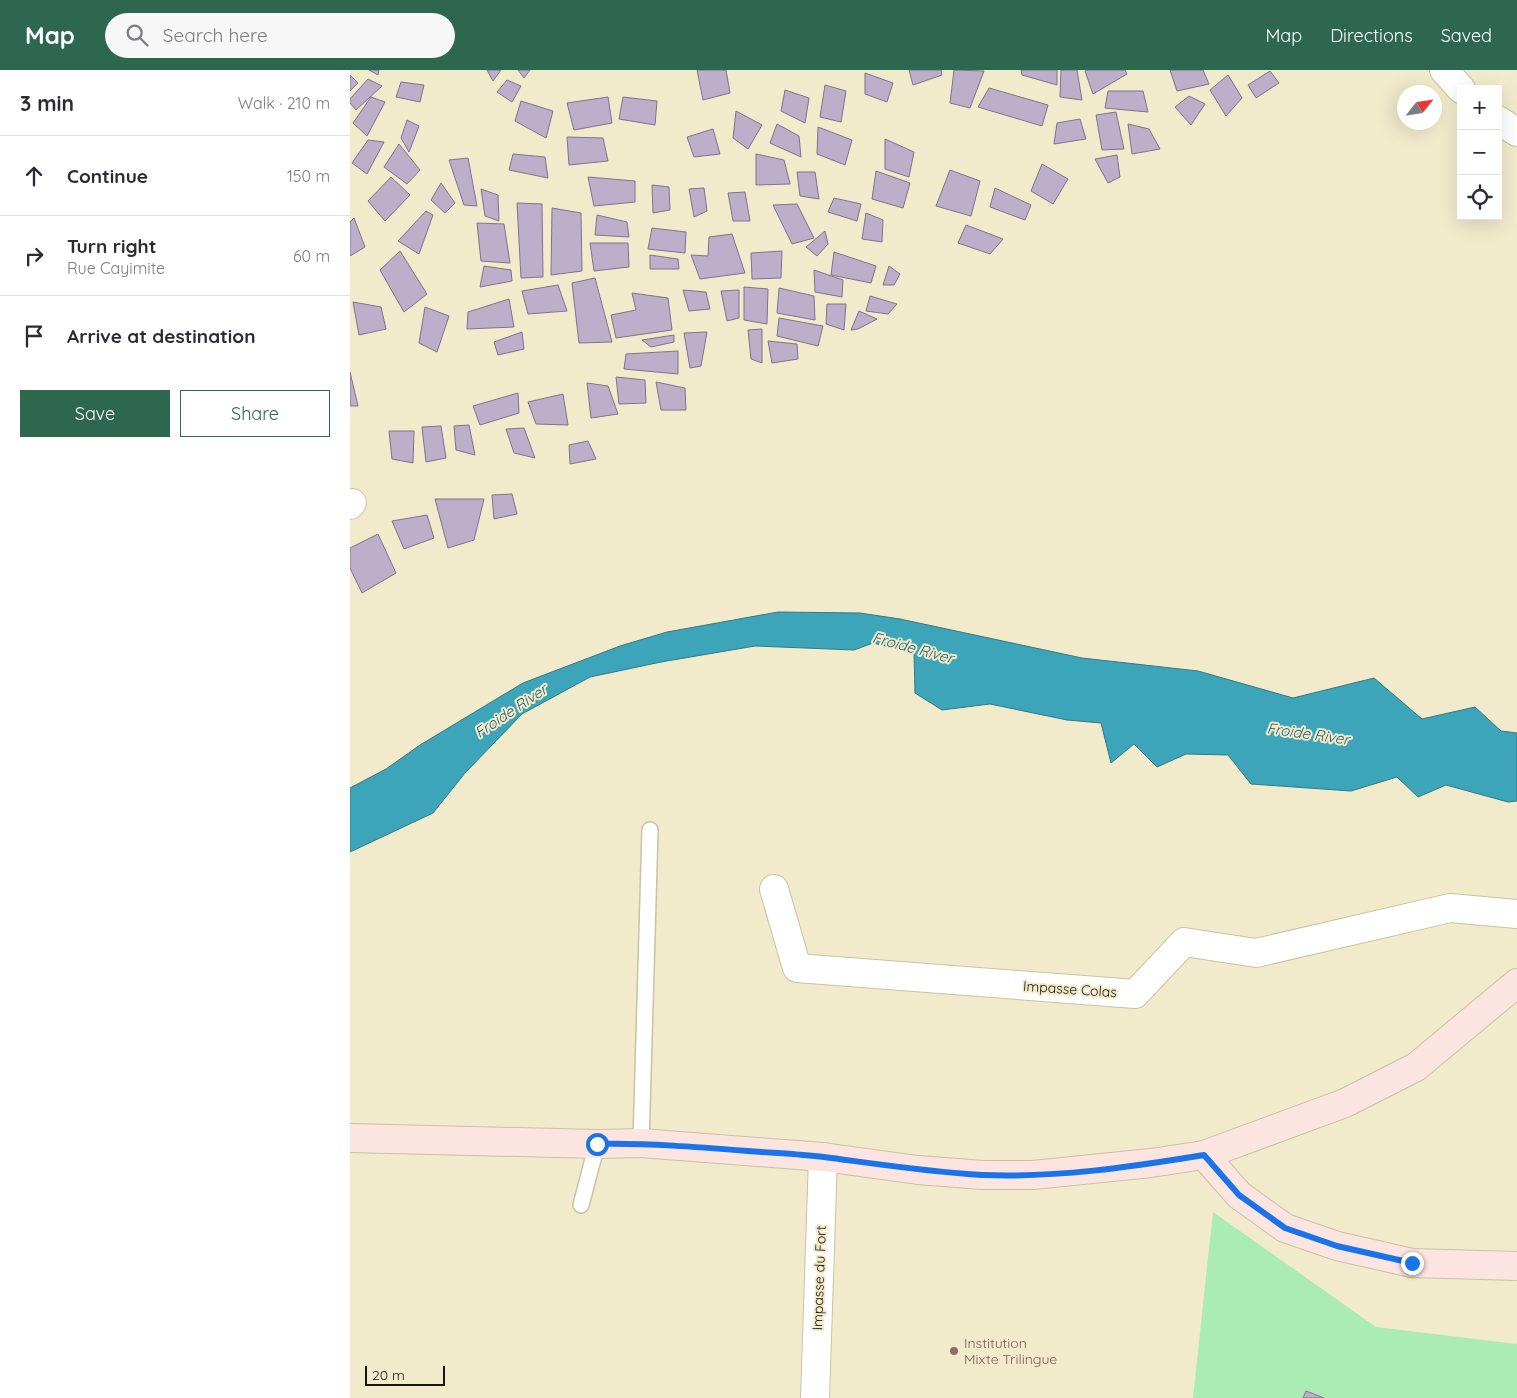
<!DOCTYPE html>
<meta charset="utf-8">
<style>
body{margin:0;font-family:Quicksand,sans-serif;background:#f7f7f7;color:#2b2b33}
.controls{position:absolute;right:15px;top:15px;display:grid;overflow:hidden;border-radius:0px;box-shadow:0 5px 20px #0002}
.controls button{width:45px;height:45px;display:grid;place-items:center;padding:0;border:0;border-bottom:1px solid #e1e1e2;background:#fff;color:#2b2b33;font:25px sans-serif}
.compass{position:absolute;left:1047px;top:15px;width:45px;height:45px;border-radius:50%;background:#fff;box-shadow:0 5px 20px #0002;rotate:60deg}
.scale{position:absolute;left:15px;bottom:12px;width:80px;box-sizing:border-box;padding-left:5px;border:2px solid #18150a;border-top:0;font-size:14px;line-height:18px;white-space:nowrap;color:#18150a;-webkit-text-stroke:4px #f1eacb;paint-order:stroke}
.stop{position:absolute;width:15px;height:15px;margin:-11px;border:4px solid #1a73e8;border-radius:50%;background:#fff}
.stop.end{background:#1a73e8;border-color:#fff;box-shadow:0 1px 5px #0008}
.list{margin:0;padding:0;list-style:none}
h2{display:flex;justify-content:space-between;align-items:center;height:65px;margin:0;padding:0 20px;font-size:21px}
h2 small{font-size:16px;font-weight:400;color:#7c7c81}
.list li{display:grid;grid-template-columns:32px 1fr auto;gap:15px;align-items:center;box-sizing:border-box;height:80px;padding:0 20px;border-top:1px solid #e1e1e2}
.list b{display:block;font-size:19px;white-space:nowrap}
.list p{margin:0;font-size:16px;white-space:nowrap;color:#7c7c81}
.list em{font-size:16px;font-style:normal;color:#7c7c81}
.actions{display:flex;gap:10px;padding:15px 20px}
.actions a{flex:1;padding:11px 0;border:1px solid #2e6750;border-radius:0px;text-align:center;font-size:18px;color:#2e6750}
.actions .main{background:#2e6750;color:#fff}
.icon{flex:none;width:28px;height:28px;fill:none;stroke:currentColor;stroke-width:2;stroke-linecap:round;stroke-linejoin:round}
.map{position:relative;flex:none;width:1167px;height:1328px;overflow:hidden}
header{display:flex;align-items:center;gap:30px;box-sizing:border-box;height:70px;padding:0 25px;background:#2e6750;color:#fff}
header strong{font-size:24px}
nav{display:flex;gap:28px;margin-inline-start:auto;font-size:18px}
.search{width:350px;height:45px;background:#f7f7f7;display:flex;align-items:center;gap:12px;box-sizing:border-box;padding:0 18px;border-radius:28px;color:#7c7c81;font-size:19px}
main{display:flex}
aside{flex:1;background:#fff}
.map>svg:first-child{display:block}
.green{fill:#aaecb4}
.water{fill:#3ca5ba;stroke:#317a85}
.building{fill:#bdaeca;stroke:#80738c}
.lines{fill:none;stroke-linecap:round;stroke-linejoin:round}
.lane-casing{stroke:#c9c2a4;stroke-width:18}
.street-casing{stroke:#c9c2a4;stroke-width:30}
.secondary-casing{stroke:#c9c2a4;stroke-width:30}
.lane{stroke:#fff;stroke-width:15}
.street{stroke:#fff;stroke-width:28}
.secondary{stroke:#fce5e1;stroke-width:28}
.route{stroke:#1a73e8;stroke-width:6}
.education-dot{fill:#8d6e63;stroke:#f1eacb;stroke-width:2}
.labels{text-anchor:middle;stroke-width:4;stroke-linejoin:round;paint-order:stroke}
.street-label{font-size:14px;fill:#18150a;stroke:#f1eacb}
.education-label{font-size:14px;fill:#785e54;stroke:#f1eacb;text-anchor:start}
.water-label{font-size:15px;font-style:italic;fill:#265e6b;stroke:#f1eacb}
</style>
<header>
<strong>Map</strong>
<div class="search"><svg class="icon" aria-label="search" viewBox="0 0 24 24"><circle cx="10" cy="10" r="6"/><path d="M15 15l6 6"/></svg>Search here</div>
<nav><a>Map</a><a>Directions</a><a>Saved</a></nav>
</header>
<main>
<aside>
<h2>3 min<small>Walk · 210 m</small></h2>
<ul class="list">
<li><svg class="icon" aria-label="ahead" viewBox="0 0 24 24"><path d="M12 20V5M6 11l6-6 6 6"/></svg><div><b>Continue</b></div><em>150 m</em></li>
<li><svg class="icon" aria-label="right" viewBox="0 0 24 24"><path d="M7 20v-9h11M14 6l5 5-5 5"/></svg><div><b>Turn right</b><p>Rue Cayimite</p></div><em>60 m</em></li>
<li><svg class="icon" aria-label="arrive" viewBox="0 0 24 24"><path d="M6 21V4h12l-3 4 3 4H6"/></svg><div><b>Arrive at destination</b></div></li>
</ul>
<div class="actions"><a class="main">Save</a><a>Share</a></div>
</aside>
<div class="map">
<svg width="1167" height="1328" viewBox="0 0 1167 1328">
<rect width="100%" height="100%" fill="#f1eacb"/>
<polygon class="green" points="863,1142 1026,1257 1167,1274 1167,1328 843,1328"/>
<polygon class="water" points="428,542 510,543 550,549 732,588 848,601 943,628 1024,608 1072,649 1125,637 1151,661 1167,663 1167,731 1158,732 1096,715 1068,727 1047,707 1001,721 901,714 878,685 836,684 807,697 784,674 761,693 751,653 717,650 640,634 592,640 565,623 564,583 523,573 504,580 405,576 311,592 240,607 172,644 115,703 83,743 0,782 0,718 36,699 70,675 173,613 270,576 317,562"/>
<g class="building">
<polygon points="19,0 29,0 28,5"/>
<polygon points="137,0 151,0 143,11"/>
<polygon points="168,0 180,0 174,8"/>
<polygon points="347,0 376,0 380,23 353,30"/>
<polygon points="559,0 591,0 592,5 563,15"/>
<polygon points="604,0 634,1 620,38 600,33"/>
<polygon points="671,0 707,0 707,15 672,5"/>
<polygon points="711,0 727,0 732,30 710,27"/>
<polygon points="737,0 775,0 777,4 743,24 735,1"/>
<polygon points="820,0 853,0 859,14 827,21"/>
<polygon points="920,1 929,13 906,28 898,15"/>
<polygon points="515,3 543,13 537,32 515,24"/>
<polygon points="0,5 8,13 0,21"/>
<polygon points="878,5 892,28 876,46 860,20"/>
<polygon points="18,9 32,16 6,40 0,33 0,29"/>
<polygon points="157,10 171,16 162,32 147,22"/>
<polygon points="51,12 74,15 70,32 46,27"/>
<polygon points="475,15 496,21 491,52 470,47"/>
<polygon points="639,18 698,35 692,56 628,37"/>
<polygon points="435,20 459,28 455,53 431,41"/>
<polygon points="758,21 793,21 798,42 755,38"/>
<polygon points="839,26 855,34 841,55 825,37"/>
<polygon points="21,27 35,32 17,66 3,53"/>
<polygon points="258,27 262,53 224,60 217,33"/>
<polygon points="273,27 307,31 305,55 269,49"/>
<polygon points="171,31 203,41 196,68 165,51"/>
<polygon points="386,41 412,55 398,79 383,68"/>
<polygon points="766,42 774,79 752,80 746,45"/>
<polygon points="730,49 736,69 704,74 707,53"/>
<polygon points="57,50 69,56 59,82 51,68"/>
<polygon points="427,54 449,66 451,87 420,73"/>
<polygon points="778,54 799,59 810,79 782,84"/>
<polygon points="468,57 502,70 495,95 467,84"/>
<polygon points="363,59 370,84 344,87 337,67"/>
<polygon points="217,67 253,68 258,91 219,95"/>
<polygon points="535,69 564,82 559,107 535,99"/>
<polygon points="18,70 34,72 17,104 2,93"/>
<polygon points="49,74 70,100 57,114 34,97"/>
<polygon points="163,84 195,87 198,108 159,100"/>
<polygon points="406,84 434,90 440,114 406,115"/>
<polygon points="767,85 770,107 758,113 745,89"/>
<polygon points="118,88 127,136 114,135 99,90"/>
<polygon points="692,94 718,109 703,134 681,121"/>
<polygon points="600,100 630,111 621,146 586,136"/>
<polygon points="526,101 560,113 553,138 522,129"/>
<polygon points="447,102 465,102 469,129 450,126"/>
<polygon points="41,107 60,125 35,151 18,131"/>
<polygon points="238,107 285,111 285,132 244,136"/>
<polygon points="91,113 105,133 95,143 81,130"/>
<polygon points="302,115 319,117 320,140 303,143"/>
<polygon points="354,118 357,141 344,147 339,119"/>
<polygon points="645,118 681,135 675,150 640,137"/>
<polygon points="131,119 148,125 149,151 135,146"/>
<polygon points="395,122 400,151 383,151 378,123"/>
<polygon points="484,128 511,134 507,151 478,142"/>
<polygon points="167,133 192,134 193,207 171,208"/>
<polygon points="447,134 464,168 442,174 423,135"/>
<polygon points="202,138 231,143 232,201 201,205"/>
<polygon points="76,141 83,145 69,184 48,171"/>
<polygon points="516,143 533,150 532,172 512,169"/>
<polygon points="247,145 277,152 279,167 245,165"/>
<polygon points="4,148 15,177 0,186 0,152"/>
<polygon points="127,153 154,154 160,193 131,191"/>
<polygon points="616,155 653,169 640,184 608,173"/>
<polygon points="302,158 336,162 335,183 298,179"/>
<polygon points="475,161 478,174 467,186 456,177"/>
<polygon points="382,164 395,203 350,209 341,185 358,186 359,167"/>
<polygon points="240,173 278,173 279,197 244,201"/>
<polygon points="50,181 77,224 54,242 30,200"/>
<polygon points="432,181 431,208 402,209 401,183"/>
<polygon points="484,182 526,196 521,213 481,205"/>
<polygon points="300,185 328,189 329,199 300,199"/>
<polygon points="134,196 161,200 162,211 130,217"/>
<polygon points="539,196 550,204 544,215 533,215"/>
<polygon points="464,200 493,210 492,227 465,222"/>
<polygon points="245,208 262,272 229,273 222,213"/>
<polygon points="208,215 217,241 178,244 172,221"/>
<polygon points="394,217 418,219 417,254 394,250"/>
<polygon points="429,218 464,226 465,250 427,243"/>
<polygon points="333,220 356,222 360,239 339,241"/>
<polygon points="389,220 389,248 377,251 371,221"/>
<polygon points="282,223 318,228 322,260 266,268 261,245 286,240"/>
<polygon points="520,226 547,234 538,244 516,241"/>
<polygon points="159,229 164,257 117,259 118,242"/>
<polygon points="3,232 31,237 36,259 9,265"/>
<polygon points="477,234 496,234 494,260 476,254"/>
<polygon points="75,237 99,246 87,282 69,273"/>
<polygon points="509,241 527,249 508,259 501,260"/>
<polygon points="429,248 473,256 468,276 427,266"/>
<polygon points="412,259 412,293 401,289 398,260"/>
<polygon points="172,262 174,279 148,285 144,272"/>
<polygon points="357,262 351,296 340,298 334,263"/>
<polygon points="324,265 324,272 301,277 292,270"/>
<polygon points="418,271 447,274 448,289 422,293"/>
<polygon points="328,281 328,304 274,299 276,284"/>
<polygon points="0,302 8,336 0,336"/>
<polygon points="266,307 295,310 296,333 269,334"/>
<polygon points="306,312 335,318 336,340 311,340"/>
<polygon points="237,313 258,316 268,344 241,348"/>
<polygon points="168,323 169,343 130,355 123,336"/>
<polygon points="213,324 218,355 186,354 178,332"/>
<polygon points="119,355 125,385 106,380 104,356"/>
<polygon points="91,356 96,388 76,392 72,357"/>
<polygon points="174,358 185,388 164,383 156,359"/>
<polygon points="39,361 64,361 63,393 42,389"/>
<polygon points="238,371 246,389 220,394 219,375"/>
<polygon points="162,424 167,444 144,449 142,425"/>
<polygon points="85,429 134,429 124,470 98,478"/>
<polygon points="77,445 84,468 54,479 42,451"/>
<polygon points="28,464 46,503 12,523 0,498 0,478"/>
<polygon points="956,1321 974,1328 953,1328"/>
</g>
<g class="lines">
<defs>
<g id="lane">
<polyline points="291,1073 300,760"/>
<polyline points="231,1135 247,1074"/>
</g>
<g id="street">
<polyline points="1094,0 1111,19"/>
<polyline points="1148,50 1167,62"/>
<polyline points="0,435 2,433"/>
<polyline points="424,819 447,898 785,924 834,872 906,883 1100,838 1167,844"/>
<polyline points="465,1328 473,1087"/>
</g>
<g id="secondary">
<polyline points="0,1068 247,1074 291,1073 473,1087 568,1100 633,1105 683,1105 801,1093 854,1085 995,1033 1066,997 1167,913"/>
<polyline points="854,1085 889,1125 935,1158 987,1176 1062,1193 1167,1196"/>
</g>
</defs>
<use href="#lane" class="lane-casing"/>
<use href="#street" class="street-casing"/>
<use href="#secondary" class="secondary-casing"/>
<use href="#lane" class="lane"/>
<use href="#street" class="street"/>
<use href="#secondary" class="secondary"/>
</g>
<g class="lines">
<path class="route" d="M 247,1074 C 298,1073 348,1077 398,1081 C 423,1083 449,1084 474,1087 C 527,1094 579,1102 632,1105 C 706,1108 781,1097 854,1085 L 889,1125 L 935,1158 L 987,1176 L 1062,1193"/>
</g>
<circle class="education-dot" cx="604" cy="1281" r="5"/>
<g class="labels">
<g class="street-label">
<text transform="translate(720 919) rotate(4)" y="5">Impasse Colas</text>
<text transform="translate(469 1208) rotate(-88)" y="5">Impasse du Fort</text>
</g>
<g class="education-label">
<text x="614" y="1278">Institution<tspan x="614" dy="16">Mixte Trilingue</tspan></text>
</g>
<g class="water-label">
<text transform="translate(563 578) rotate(15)" y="5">Froide River</text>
<text transform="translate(161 641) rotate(-34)" y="5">Froide River</text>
<text transform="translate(958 664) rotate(8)" y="5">Froide River</text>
</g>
</g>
</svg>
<div class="controls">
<button>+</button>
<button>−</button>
<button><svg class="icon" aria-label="locate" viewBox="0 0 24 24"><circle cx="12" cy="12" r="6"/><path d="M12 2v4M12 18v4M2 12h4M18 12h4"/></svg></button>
</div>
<svg class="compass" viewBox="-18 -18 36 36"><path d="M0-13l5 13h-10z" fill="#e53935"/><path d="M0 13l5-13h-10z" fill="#7c7c81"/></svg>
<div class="scale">20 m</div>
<div class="stop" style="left:247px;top:1074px"></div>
<div class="stop end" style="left:1062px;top:1193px"></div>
</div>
</main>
